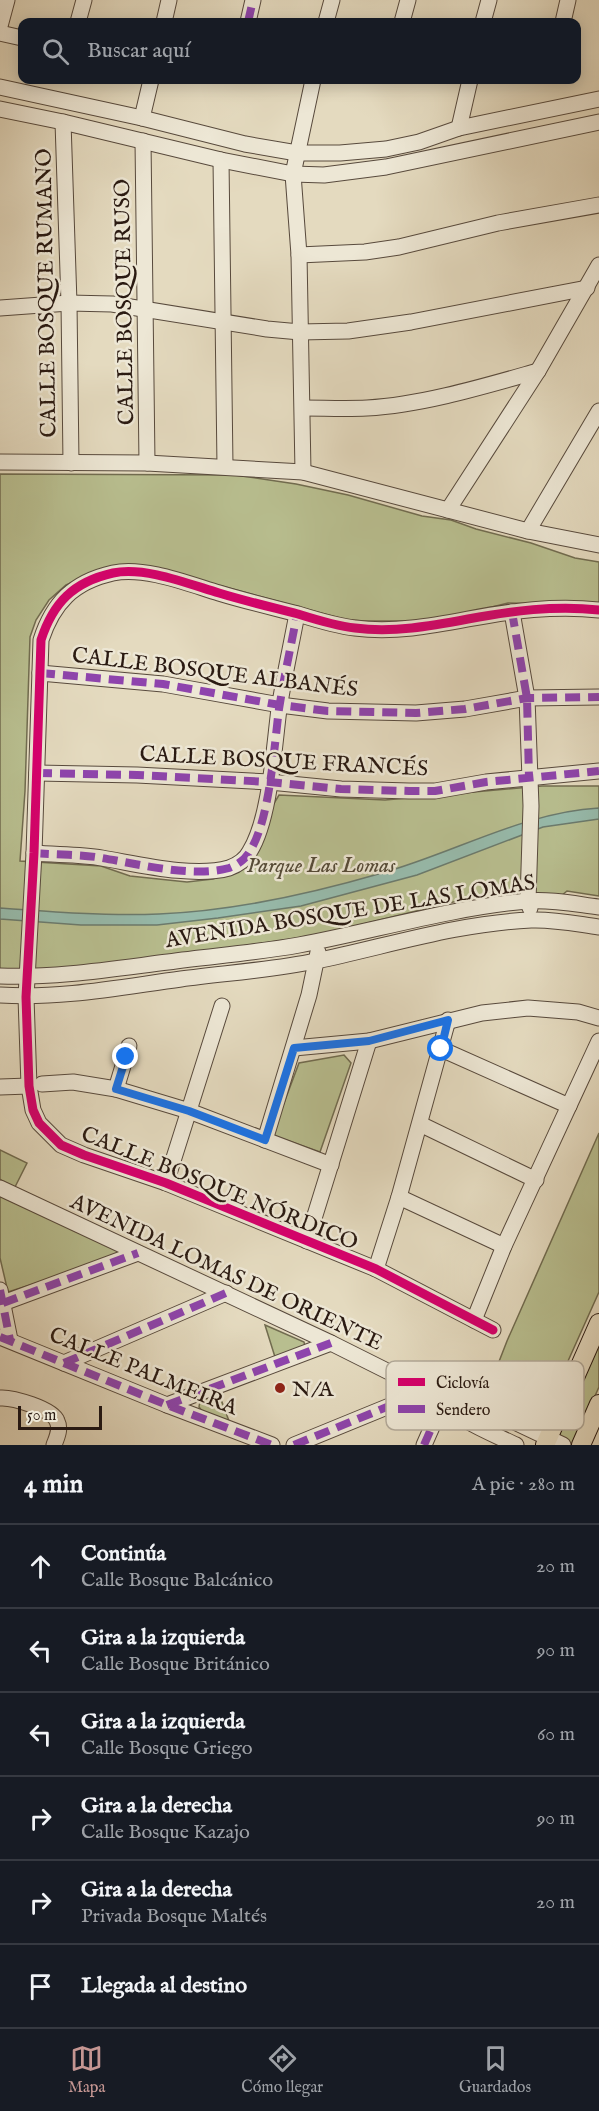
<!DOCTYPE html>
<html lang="es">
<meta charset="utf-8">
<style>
body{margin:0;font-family:"IM FELL English",serif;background:#20242c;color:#f1f3f6}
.scale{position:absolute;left:18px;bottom:15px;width:84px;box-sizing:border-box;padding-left:6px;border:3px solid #2a1a12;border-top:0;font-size:16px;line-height:21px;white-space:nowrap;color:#2a1a12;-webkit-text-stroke:4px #ede7d5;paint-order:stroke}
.stop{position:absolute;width:18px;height:18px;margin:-14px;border:4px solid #1a73e8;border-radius:50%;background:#fff}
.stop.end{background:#1a73e8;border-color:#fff;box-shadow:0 2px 6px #0008}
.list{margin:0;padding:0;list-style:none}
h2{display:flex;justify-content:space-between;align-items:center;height:78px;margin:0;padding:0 24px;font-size:26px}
h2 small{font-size:20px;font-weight:400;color:#9ea1a6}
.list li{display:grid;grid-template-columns:39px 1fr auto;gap:18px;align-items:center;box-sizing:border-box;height:84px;padding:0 24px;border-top:2px solid #363941}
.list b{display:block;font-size:22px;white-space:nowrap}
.list p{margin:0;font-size:20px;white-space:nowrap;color:#9ea1a6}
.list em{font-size:20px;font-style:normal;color:#9ea1a6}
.icon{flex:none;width:33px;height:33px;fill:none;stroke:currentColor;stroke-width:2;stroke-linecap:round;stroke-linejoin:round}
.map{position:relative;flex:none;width:599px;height:1445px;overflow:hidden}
.search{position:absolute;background:#171b24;box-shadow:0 3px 15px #0003;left:18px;right:18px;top:18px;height:66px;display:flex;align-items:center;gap:15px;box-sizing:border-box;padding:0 21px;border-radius:12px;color:#9ea1a6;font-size:22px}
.sheet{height:582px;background:#171b24}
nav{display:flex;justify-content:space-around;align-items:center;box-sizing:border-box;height:84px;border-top:2px solid #363941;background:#171b24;font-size:16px;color:#9ea1a6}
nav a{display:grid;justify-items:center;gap:3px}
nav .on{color:#c59692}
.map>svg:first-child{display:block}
.green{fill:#b8be8f;stroke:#716c50;stroke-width:1.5}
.water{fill:#97bbac;stroke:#6b7b6e;stroke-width:1.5}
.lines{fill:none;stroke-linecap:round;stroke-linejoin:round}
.minor-casing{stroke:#584a3d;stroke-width:17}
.major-casing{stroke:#2a1a12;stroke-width:20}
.minor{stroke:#ede7d5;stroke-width:15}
.major{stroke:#e4dabf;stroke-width:18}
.quiet{stroke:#8e44ad;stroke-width:8;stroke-dasharray:15 8;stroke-linecap:butt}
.cycleway-casing{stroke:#ede7d5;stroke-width:13}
.cycleway{stroke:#d6006c;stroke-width:9}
.route{stroke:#1a73e8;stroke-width:8}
.poi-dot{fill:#8f2418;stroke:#ede7d5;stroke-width:2}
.labels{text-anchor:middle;stroke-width:5;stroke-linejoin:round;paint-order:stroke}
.street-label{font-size:22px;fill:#2a1a12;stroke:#ede7d5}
.park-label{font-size:22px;font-style:italic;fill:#554b38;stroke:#ede7d5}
.poi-label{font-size:22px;fill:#2a1a12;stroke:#ede7d5;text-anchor:start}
.key{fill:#ede7d5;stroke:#b2aa9a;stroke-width:1.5}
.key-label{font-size:16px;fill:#2a1a12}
</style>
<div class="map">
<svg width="599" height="1445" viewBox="0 0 599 1445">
<rect width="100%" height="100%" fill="#e4dabf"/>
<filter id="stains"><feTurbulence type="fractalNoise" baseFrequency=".00333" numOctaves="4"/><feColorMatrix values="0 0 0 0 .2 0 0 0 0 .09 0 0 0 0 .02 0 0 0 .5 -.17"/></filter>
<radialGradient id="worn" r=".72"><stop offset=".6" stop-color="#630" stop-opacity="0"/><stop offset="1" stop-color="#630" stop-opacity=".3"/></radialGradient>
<g class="green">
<polygon points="0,474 235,475 296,484 348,495 422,516 451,520 476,529 531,543 575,558 599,562 599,605 508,603 436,621 364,621 347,620 155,568 110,567 66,585 49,600 36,620 30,637 25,791 20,861 101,866 130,876 187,882 213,879 233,872 279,795 385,800 542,786 599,786 599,896 567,891 561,896 516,891 500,899 494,892 314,936 84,968 0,972"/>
<polygon points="344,1055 351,1063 320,1152 272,1135 299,1063"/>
<polygon points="599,1133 599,1292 546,1410 533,1419 486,1395 507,1341"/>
<polygon points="0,1150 27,1163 14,1189 0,1179"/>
<polygon points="0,1197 12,1197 131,1253 8,1292 0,1258"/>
<polygon points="265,1325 304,1342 305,1346 275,1357"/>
<polygon points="599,1339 599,1387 573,1445 554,1445"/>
<polygon points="219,1394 229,1421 202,1411 199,1407 200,1401"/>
</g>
<path class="water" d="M 599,808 L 599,819 L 543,827 L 417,875 L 301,906 L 218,918 L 157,925 L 81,925 L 0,919 L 0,908 C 53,912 106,916 159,914 C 234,911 310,894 382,873 C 454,853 524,812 599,808 Z"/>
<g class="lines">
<defs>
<g id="minor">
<polyline points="78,22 84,0"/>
<polyline points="164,22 169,0"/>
<polyline points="248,22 253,0"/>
<polyline points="326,22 332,0"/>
<polyline points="402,22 408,0"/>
<polyline points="483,22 489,0"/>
<polyline points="563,22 568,0"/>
<polyline points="0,26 7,0"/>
<polyline points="0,33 22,38"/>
<polyline points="0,87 142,118 245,144 297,153 340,153 386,149 419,142 459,128 599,99"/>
<polyline points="0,109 63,122 221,160 293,174 324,175 386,167 599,122"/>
<polyline points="142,118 151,80"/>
<polyline points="63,122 69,303 71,463"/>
<polyline points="459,128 470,80"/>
<polyline points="143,141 147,463"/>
<polyline points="221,160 225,466"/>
<polyline points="299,255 365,252 399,247 498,223 599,205"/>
<polyline points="0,308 69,303 112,304 267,329 300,332 348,331 411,322 587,288"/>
<path d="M 303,408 C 324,408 346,409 367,408 C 422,405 485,386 538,371"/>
<polyline points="0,462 147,463 303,472 528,531 599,545"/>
<polyline points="303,472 299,255 293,174 313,80"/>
<polyline points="448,510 538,371 599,265"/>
<polyline points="528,531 599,411"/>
<polyline points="512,612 527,698 531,806 528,901 530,908"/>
<polyline points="40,673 163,684 280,705 328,711 416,713 465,709 527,698 599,697"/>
<polyline points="37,773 137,775 270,782 341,789 409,791 435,791 486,782 599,771"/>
<path d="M 34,853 C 56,855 80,854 102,858 C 138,864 193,878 229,868 C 237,865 246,859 250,851 C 270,819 274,747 279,709 C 284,677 291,646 297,614"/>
<path d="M 0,976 C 56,978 112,969 168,962 C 211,956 255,953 299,945 C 374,931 450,908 527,901 C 550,899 575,904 599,907"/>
<path d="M 0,995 C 61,999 121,987 181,979 C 226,973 272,970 316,961 C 388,946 458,923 531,920 C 554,919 577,924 599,927"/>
<polyline points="294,1048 369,1041 482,1013 528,1008 578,1012 599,1018"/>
<polyline points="441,1049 569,1106"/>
<polyline points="42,1084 73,1082 116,1089 189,1111 331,1165"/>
<polyline points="0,1087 29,1086"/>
<polyline points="116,1089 129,1046"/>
<polyline points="420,1124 536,1180"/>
<polyline points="265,1140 309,995 318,952"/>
<polyline points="166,1183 222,1006"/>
<path d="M 0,1188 L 331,1343 L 435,1395 C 454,1419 489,1432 516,1445"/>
<polyline points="399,1197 504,1246"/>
<polyline points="307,1241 369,1041"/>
<polyline points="376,1269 399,1197 448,1020"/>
<polyline points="0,1290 10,1340"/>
<polyline points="3,1303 138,1253"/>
<polyline points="474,1320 504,1246 599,1041"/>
<path d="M 493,1330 L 376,1269 L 166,1183 L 84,1155 L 61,1145 L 39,1123 L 33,1110 L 29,1086 L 26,997 L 34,853 L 41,640 C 53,603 73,582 113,573 C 144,566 189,584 219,593 C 245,601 271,607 298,614 C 317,620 336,626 355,628 C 393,633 431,626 468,619 C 511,611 555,605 599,610"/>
<polyline points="0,1337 167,1405 272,1445"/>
<polyline points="64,1363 226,1293"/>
<polyline points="435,1395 447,1392 462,1397 563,1445"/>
<path d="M 0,1398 C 12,1397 53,1409 57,1421 C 61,1429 57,1437 54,1445"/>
<polyline points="167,1405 331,1343"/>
<polyline points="294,1445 426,1391"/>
<polyline points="424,1445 446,1395"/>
</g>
<g id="major">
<polyline points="545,1445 599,1323"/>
<polyline points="581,1445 599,1404"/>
</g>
</defs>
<use href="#minor" class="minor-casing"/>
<use href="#major" class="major-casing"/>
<use href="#minor" class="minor"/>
<use href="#major" class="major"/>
<g class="quiet">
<polyline points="248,22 253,0"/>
<polyline points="512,612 527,698 529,778"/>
<polyline points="40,673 163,684 280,705 328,711 416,713 465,709 527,698 599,697"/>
<polyline points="37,773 137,775 270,782 341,789 409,791 435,791 486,782 599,771"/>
<path d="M 34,853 C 56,855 80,854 102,858 C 138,864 193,878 229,868 C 237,865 246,859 250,851 C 270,819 274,747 279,709 C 284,677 291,646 297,614"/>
<polyline points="0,1290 10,1340"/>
<polyline points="3,1303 138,1253"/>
<polyline points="0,1337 167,1405 272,1445"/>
<polyline points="64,1363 226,1293"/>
<polyline points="167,1405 331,1343"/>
<polyline points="294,1445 426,1391"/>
<polyline points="424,1445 442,1404"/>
</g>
<defs>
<path id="cycleway" d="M 493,1330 L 376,1269 L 166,1183 L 84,1155 L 61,1145 L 39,1123 L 33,1110 L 29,1086 L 26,997 L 34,853 L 41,640 C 53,603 73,582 113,573 C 144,566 189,584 219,593 C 245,601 271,607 298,614 C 317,620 336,626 355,628 C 393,633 431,626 468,619 C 511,611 555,605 599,610"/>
</defs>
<use href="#cycleway" class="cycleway-casing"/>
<use href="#cycleway" class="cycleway"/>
</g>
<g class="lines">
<polyline class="route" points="126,1057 116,1089 189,1111 265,1140 294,1048 369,1041 448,1020 441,1049"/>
</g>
<circle class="poi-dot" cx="280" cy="1388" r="6"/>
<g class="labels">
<g class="street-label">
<text transform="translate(45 293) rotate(-91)" y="8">CALLE BOSQUE RUMANO</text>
<text transform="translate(123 302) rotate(-91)" y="8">CALLE BOSQUE RUSO</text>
<text transform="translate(215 671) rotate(7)" y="8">CALLE BOSQUE ALBANÉS</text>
<text transform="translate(284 760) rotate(3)" y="8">CALLE BOSQUE FRANCÉS</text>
<text transform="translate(350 910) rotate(-9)" y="8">AVENIDA BOSQUE DE LAS LOMAS</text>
<text transform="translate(220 1187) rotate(22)" y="8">CALLE BOSQUE NÓRDICO</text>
<text transform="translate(227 1271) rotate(25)" y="8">AVENIDA LOMAS DE ORIENTE</text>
<text transform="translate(144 1370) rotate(22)" y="8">CALLE PALMEIRA</text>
</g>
<g class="park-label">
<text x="321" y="872">Parque Las Lomas</text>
</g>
<g class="poi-label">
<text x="292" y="1396">N/A</text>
</g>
</g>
<rect x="386" y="1361" width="198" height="69" rx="9" class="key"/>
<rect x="398" y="1378" width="27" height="8" fill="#d6006c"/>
<rect x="398" y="1405" width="27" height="8" fill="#8e44ad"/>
<g class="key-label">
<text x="436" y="1388">Ciclovía</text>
<text x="436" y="1415">Sendero</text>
</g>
<rect width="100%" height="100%" filter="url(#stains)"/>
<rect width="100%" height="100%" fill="url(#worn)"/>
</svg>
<div class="scale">50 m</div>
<div class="stop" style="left:441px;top:1049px"></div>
<div class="stop end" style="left:126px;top:1057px"></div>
<div class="search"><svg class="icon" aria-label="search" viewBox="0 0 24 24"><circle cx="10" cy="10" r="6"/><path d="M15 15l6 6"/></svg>Buscar aquí</div>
</div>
<section class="sheet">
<h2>4 min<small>A pie · 280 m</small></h2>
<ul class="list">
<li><svg class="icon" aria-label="ahead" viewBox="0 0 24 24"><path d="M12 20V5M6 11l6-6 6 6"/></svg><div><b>Continúa</b><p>Calle Bosque Balcánico</p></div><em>20 m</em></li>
<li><svg class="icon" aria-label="left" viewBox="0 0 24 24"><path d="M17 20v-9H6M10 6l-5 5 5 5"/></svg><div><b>Gira a la izquierda</b><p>Calle Bosque Británico</p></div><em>90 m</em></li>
<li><svg class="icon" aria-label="left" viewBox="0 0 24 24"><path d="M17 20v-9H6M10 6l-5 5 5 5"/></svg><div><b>Gira a la izquierda</b><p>Calle Bosque Griego</p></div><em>60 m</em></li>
<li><svg class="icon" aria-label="right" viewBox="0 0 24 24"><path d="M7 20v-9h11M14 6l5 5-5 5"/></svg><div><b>Gira a la derecha</b><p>Calle Bosque Kazajo</p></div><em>90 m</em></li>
<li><svg class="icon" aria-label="right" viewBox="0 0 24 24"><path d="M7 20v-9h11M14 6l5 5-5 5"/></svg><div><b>Gira a la derecha</b><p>Privada Bosque Maltés</p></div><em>20 m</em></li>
<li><svg class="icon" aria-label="arrive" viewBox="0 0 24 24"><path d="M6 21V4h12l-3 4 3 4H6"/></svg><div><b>Llegada al destino</b></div></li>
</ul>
</section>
<nav>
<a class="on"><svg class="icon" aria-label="map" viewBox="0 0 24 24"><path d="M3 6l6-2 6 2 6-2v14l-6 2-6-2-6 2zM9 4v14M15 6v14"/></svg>Mapa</a>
<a><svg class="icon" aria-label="directions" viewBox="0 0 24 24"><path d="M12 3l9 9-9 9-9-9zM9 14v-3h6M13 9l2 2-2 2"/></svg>Cómo llegar</a>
<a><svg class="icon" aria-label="saved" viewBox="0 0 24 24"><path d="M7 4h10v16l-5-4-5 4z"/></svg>Guardados</a>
</nav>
